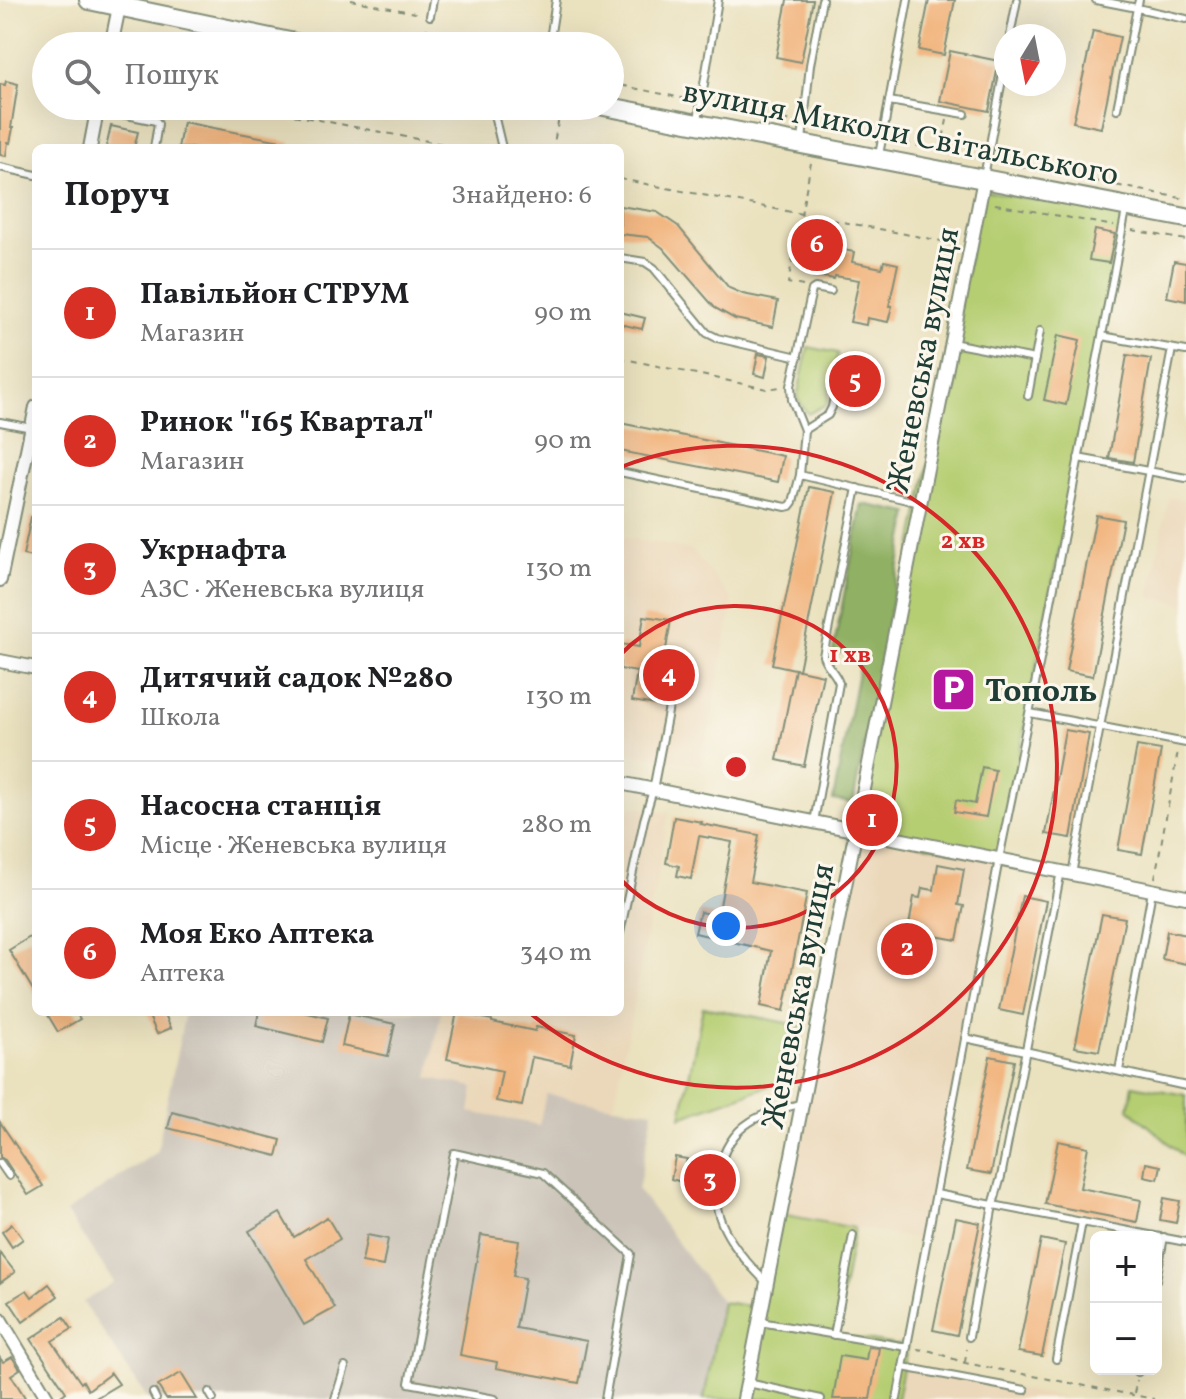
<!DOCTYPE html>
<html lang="uk">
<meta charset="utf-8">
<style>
body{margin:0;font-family:Vollkorn,serif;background:#f6f6f6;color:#202124}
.controls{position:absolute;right:24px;bottom:24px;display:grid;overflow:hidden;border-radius:12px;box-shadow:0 8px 32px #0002}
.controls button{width:72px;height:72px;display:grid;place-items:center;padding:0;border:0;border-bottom:2px solid #e0e0e0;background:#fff;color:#202124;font:40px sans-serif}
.compass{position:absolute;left:994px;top:24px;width:72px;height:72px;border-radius:50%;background:#fff;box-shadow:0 8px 32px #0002;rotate:190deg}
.you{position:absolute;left:726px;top:926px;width:28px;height:28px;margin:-20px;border:6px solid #fff;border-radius:50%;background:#1a73e8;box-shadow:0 0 0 12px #1a73e833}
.badge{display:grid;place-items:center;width:52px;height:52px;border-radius:50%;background:#d93025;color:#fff;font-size:26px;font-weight:700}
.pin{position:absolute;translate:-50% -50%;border:4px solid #fff;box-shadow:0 2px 8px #0006}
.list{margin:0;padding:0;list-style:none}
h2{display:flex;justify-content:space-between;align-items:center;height:104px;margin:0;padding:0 32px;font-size:34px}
h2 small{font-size:26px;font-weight:400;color:#757577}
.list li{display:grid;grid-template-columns:52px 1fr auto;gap:24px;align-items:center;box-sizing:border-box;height:128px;padding:0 32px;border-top:2px solid #e0e0e0}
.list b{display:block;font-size:30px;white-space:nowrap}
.list p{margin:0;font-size:26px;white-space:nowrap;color:#757577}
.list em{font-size:26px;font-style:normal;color:#757577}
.icon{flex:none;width:44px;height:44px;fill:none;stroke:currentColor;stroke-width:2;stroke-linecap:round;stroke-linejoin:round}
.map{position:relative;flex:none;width:1186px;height:1399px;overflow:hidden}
.search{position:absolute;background:#fff;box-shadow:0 8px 32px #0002;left:32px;top:32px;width:592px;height:88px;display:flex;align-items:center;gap:20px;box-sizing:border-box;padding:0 28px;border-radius:44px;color:#757577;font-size:30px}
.panel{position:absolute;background:#fff;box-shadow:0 8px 32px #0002;left:32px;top:144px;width:592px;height:872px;border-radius:12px}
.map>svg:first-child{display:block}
.built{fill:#ebd8ba}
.industrial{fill:#cbc3b8}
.green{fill:#b6ce72;stroke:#6a8653;stroke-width:2}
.forest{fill:#90b164;stroke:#58774c;stroke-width:2}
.building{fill:#f2b680}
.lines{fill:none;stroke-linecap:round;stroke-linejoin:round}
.service-casing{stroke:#848f79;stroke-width:10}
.minor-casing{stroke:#848f79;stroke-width:16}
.secondary-casing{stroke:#848f79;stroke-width:22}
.path{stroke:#848f79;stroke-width:2;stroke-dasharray:6 6;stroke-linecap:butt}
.service{stroke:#fff;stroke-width:6}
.minor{stroke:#fff;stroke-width:12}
.secondary{stroke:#fff;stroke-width:18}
.ring{fill:none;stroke:#d62828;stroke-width:4}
.labels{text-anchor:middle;stroke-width:6;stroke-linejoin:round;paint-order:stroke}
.street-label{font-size:32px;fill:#1f3d34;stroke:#fbf7ec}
.poi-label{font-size:32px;font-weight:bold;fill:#1f3d34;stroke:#fbf7ec;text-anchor:start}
.centre{fill:#d62828;stroke:#fbf7ec;stroke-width:4}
.ring-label{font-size:24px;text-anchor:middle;font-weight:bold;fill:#d62828;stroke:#fbf7ec;stroke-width:6;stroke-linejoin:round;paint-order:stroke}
</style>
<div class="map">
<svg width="1186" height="1399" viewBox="0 0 1186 1399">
<rect width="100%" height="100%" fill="#fbf7ec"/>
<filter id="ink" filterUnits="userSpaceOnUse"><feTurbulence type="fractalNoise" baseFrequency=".0125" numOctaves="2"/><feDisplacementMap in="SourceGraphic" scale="16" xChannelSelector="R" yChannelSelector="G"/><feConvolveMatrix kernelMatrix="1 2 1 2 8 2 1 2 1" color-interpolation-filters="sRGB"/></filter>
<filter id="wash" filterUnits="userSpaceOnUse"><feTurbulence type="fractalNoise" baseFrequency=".006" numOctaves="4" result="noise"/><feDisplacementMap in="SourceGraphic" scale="32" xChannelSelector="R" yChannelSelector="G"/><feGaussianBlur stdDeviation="1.8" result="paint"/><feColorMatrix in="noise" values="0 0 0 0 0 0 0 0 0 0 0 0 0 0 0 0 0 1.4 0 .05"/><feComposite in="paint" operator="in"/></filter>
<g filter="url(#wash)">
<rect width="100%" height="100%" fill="#eae1be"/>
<g class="built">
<polygon points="1169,497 1186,500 1186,605 1149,597"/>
<polygon points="620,537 692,550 733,600 702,765 620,751"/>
<polygon points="620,804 669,813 614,1106 546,1094 540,1125 469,1112 428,1079 441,1012 620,1012"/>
<polygon points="856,832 999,859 927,1241 781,1214"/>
<polygon points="903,1367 1070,1399 897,1399"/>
</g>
<polygon class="industrial" points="185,1012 441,1012 428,1078 474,1087 470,1112 539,1125 546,1094 614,1106 653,1111 638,1190 722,1302 704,1399 148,1399 83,1302 114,1282 66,1212 157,1152"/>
<g class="green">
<polygon points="982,190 1124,216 999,859 856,832"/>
<polygon points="808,347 838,353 827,404 808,414 797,398"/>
<polygon points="703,1007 804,1026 794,1077 681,1117"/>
<polygon points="1133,1085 1186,1095 1186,1158 1129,1109"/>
<polygon points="781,1214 854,1228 835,1335 907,1347 897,1399 704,1399 722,1302 762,1308"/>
</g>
<polygon class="forest" points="862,504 909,513 853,803 833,800 861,657 833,651"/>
<g id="blocks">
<g class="building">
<polygon points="787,0 813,0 801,62 776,57"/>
<polygon points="929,0 955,0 944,55 919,50"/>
<polygon points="1093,31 1120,37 1101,128 1073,122"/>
<polygon points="950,51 999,61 989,111 940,101"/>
<polygon points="6,81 18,84 11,128 13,128 10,143 8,142 6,156 0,155 0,84 5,85"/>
<polygon points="183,122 291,143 290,148 178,148"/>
<polygon points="111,126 138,132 134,148 106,148"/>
<polygon points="620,206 657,212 678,226 729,288 743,294 778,301 773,327 735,319 715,308 663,248 648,237 620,234"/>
<polygon points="1095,230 1115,234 1109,263 1089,260"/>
<polygon points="804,242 854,252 852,262 882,268 884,261 898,264 889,306 892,306 888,322 867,318 866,325 850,322 859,280 835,276 834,279 818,276 818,272 806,270 809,258 802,256"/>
<polygon points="1174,261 1186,263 1186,301 1167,297"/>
<polygon points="620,312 645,318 642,329 620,324"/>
<polygon points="1058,335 1080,340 1066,405 1044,400"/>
<polygon points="758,354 769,356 765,377 754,374"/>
<polygon points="1127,355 1151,359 1133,462 1109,458"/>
<polygon points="620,423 783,456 778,482 620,451"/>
<polygon points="809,487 835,492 799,670 772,664"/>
<polygon points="1096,515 1123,520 1093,676 1066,671"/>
<polygon points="31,517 36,518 36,558 23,555"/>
<polygon points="644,616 671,620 666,649 671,650 667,676 661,675 656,705 632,701 637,672 620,669 620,644 639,647"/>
<polygon points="795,669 823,675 804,766 777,760"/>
<polygon points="1065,730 1089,734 1071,838 1046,834"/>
<polygon points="1137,746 1161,750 1142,854 1118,850"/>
<polygon points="982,767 995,770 986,817 954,812 956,800 975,804"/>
<polygon points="674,817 702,822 701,824 759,835 750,882 807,893 784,1011 761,1006 771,951 695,933 700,912 718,916 732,842 699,836 691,879 677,876 679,866 666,863"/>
<polygon points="938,864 964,869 958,905 964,906 957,940 908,931 914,897 920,898 922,888 934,890"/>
<polygon points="1022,896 1046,901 1023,1015 999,1010"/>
<polygon points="1102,914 1125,918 1099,1051 1075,1047"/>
<polygon points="1167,931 1186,935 1186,964 1162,959"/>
<polygon points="30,937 36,946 36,995 9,950"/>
<polygon points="46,1012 75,1012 80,1019 58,1032"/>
<polygon points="147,1012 164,1012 171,1028 157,1034"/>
<polygon points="259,1012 304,1012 328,1018 322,1042 256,1026"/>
<polygon points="457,1012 492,1020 492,1022 535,1031 536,1027 576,1035 570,1065 532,1057 522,1106 496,1101 502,1071 447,1059"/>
<polygon points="349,1014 395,1024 388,1056 342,1046"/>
<polygon points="990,1056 1014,1061 991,1174 967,1170"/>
<polygon points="172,1112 281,1140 277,1156 168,1128"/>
<polygon points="0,1122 43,1186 28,1195 5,1160 0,1157"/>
<polygon points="1058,1141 1088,1147 1080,1188 1141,1200 1137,1222 1045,1204"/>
<polygon points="675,1157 687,1159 682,1182 671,1179"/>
<polygon points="1146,1163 1161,1166 1158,1179 1144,1176"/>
<polygon points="1164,1198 1180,1201 1176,1223 1160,1220"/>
<polygon points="280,1213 294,1237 327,1217 340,1239 306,1259 335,1308 304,1325 249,1231"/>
<polygon points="956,1218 980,1223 957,1335 933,1330"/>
<polygon points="12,1224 23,1239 12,1247 2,1232"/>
<polygon points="367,1235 388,1239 383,1266 362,1262"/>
<polygon points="481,1235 519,1241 513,1276 525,1278 516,1328 587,1341 579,1383 496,1368 497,1362 460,1355"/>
<polygon points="1041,1239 1065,1244 1042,1356 1018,1352"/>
<polygon points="0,1253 15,1272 0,1283"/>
<polygon points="49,1284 58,1296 23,1322 9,1301 27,1290 32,1297"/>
<polygon points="64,1317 72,1329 52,1341 81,1383 83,1381 88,1390 111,1373 119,1384 94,1399 57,1399 66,1392 31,1339"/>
<polygon points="868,1347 879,1348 870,1399 833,1399 840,1356 866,1360"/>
<polygon points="12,1357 20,1369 11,1375 26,1399 0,1399 0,1358 3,1362"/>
<polygon points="181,1373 197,1399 166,1399 158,1386"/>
</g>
</g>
</g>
<g filter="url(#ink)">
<use href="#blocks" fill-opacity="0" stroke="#848f79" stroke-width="2"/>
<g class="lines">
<defs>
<g id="service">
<polyline points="1096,0 1137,8 1117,109"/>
<polyline points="1139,0 1137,8 1186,19"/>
<polyline points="430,16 433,0"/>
<polyline points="1010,36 1017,0"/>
<polyline points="549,46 556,0"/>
<polyline points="889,101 965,114"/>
<polyline points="492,106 502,148"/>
<polyline points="98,109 156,121 158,124 154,148"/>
<polyline points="698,120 718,0"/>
<polyline points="802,141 810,65 822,0"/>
<polyline points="879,155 908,0"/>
<polyline points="0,167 36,175"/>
<polyline points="984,177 1006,58"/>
<polyline points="620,258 645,262 654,268 707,333 717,338 798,357"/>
<polyline points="1102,336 1186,351"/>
<polyline points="952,343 1035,359"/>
<polyline points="1028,396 1040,331"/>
<polyline points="0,422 32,428"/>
<polyline points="804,430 828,415 832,407 838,373"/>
<polyline points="1078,458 1186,478"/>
<polyline points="620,472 786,507 790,506 793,502 800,475 920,503"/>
<polyline points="800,475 804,430 792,400 791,386 812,290 815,288 831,291"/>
<polyline points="1030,713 1186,743"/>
<path d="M 814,822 L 839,683 C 836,673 827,667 823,656 L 857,488"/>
<polyline points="1072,874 1172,349"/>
<polyline points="620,933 644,820 653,790 672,691"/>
<polyline points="965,1038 1186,1086"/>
<polyline points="1119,1071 1152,891"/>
<polyline points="0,1163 9,1176"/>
<polyline points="936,1194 1186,1242"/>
<polyline points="1156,1280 1164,1237"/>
<path d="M 767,1283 C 744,1260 714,1227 716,1193 C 716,1185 719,1176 720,1168 C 723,1150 734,1132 750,1122 C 765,1112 785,1108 803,1103"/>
<polyline points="760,1322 907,1347"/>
<polyline points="834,1335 853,1235"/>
<polyline points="969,1337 993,1205 1001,1177 1061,871"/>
<polyline points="1056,1359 1082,1222"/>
<polyline points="903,1367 1025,1390"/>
<polyline points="1138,1372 1139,1369"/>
<polyline points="748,1383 821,1399"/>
<polyline points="209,1392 213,1399"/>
<polyline points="153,1393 156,1399"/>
<polyline points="335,1399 345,1367"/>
<polyline points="495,1399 409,1383 454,1153 543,1173 631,1254 605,1399"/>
<polyline points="897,1399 999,859 1039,665 1126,210"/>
</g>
<g id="minor">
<polyline points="111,46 119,7"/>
<polyline points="90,148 98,106"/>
<polyline points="0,580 36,407"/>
<polyline points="0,661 36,668"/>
<polyline points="620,783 1186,897"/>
<polyline points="0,1319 48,1399"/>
<polyline points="744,1399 984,179"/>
</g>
<g id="secondary">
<polyline points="89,0 309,46"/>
<polyline points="604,106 1186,218"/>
</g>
</defs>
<use href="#service" class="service-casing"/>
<use href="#minor" class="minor-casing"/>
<use href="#secondary" class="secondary-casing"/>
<g class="path">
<polyline points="351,0 420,14"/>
<polyline points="424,46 427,28"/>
<polyline points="610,83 691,100"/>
<polyline points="713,104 792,121"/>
<polyline points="247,106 463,148"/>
<polyline points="552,106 561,107 553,148"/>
<polyline points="814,125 871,137"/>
<polyline points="893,141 977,157"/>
<polyline points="941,149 947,120"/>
<polyline points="999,162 1186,199"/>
<polyline points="620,179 957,244"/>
<polyline points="995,204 1114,226"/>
<polyline points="1132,230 1186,240"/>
<polyline points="803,286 788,283 811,163"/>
<polyline points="620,358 767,389 780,387"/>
<polyline points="1155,878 1178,751"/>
<polyline points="917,1349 931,1351 965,1363 1154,1399"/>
<polyline points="965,1362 967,1349"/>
<polyline points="1134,1393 1137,1380"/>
</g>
<use href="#service" class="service"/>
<use href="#minor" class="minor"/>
<use href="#secondary" class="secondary"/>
</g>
</g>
<g class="ring">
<path d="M620 655A161 161 0 1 1 620 879"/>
<path d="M621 467A321 321 0 1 1 530 1013"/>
</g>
<defs>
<symbol id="parking-square" viewBox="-11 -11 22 22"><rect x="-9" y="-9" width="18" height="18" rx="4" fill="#b5179e" stroke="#fbf7ec"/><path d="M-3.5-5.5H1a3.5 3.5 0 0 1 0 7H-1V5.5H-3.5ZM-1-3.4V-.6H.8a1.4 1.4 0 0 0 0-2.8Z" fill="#fff"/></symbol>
</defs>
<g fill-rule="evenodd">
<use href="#parking-square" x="928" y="664" width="51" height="51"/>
</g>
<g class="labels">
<g class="street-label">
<text transform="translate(901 132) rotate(11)" y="11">вулиця Миколи Світальського</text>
<text transform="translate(922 360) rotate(-79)" y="11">Женевська вулиця</text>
<text transform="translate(797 996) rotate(-79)" y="11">Женевська вулиця</text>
</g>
<g class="poi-label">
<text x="985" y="701">Тополь</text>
</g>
</g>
<circle cx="736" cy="767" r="12" class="centre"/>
<g class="ring-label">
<text x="963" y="548">2 хв</text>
<text x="850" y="662">1 хв</text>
</g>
</svg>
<div class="controls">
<button>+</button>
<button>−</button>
</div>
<svg class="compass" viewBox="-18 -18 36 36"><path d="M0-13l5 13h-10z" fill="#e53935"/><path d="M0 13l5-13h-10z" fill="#757577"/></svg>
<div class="you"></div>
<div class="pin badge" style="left:872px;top:820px">1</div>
<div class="pin badge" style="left:907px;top:949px">2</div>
<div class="pin badge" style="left:710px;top:1180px">3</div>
<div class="pin badge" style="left:669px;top:675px">4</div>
<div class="pin badge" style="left:855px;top:381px">5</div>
<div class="pin badge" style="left:817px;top:245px">6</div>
<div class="search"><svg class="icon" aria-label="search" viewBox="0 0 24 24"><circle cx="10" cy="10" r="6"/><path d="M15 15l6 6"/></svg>Пошук</div>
<section class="panel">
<h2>Поруч<small>Знайдено: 6</small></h2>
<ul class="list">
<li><span class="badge">1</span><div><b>Павільйон СТРУМ</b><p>Магазин</p></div><em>90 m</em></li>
<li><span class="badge">2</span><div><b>Ринок &quot;165 Квартал&quot;</b><p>Магазин</p></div><em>90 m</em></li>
<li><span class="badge">3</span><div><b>Укрнафта</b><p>АЗС · Женевська вулиця</p></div><em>130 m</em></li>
<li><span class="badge">4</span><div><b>Дитячий садок №280</b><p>Школа</p></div><em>130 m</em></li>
<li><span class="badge">5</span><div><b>Насосна станція</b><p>Місце · Женевська вулиця</p></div><em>280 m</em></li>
<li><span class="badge">6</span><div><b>Моя Еко Аптека</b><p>Аптека</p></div><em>340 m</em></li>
</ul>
</section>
</div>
